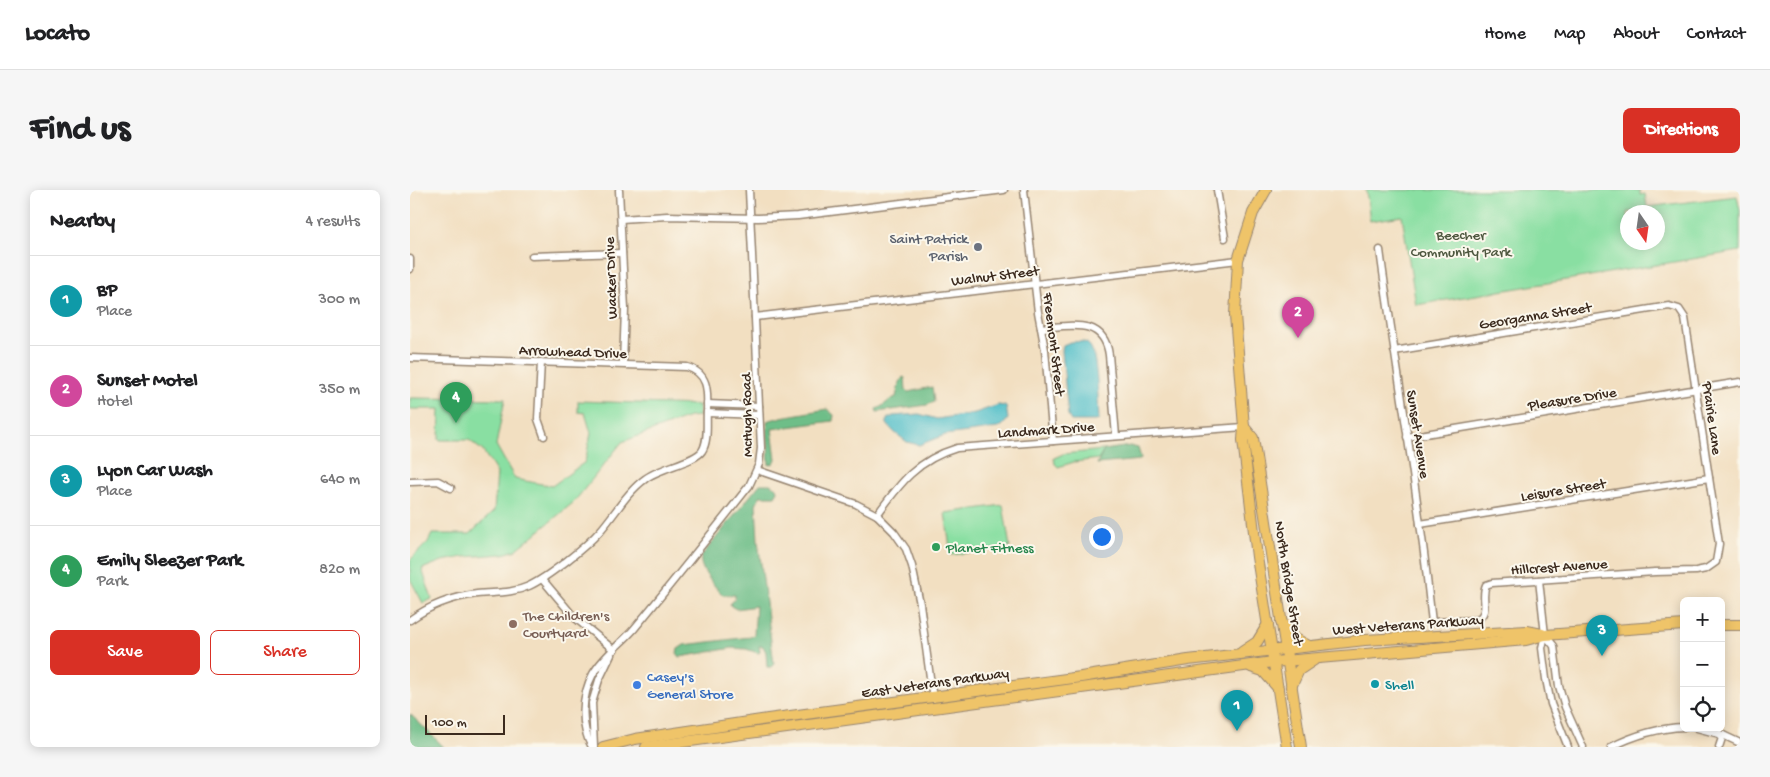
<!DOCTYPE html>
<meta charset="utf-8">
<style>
body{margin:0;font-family:"Gochi Hand",sans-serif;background:#f6f6f6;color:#202124}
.controls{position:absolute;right:15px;bottom:15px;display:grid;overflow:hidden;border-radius:8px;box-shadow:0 2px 12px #0003}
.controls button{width:45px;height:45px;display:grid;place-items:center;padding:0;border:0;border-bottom:1px solid #e0e0e0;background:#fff;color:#202124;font:25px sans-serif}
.compass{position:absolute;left:1210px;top:15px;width:45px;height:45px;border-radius:50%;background:#fff;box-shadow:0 2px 12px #0003;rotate:167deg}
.scale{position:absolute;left:15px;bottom:12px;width:80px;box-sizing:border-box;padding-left:5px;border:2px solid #3b2a1e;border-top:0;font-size:14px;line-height:18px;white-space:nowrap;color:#3b2a1e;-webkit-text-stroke:4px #fbf7ec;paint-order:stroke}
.you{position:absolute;left:691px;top:346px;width:18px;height:18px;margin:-12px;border:4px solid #fff;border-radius:50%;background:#1a73e8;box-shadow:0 0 0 8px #1a73e833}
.badge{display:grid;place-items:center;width:32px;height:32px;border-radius:50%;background:#d93025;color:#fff;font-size:16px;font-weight:700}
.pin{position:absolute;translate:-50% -41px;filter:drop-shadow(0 1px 2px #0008)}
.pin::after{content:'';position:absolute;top:26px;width:18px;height:15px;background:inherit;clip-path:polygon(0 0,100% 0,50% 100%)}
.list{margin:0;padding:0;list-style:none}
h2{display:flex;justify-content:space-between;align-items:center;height:65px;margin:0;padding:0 20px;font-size:21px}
h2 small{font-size:16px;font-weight:400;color:#757577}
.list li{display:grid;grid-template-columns:32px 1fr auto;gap:15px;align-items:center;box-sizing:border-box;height:90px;padding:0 20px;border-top:1px solid #e0e0e0}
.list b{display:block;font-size:19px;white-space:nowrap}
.list p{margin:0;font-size:16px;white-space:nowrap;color:#757577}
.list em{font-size:16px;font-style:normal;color:#757577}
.actions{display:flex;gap:10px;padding:15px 20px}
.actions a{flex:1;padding:11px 0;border:1px solid #d93025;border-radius:8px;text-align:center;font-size:18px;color:#d93025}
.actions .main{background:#d93025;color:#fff}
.icon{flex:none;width:28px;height:28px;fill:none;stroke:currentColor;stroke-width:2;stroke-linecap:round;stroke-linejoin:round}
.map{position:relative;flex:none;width:1330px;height:557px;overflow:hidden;border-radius:8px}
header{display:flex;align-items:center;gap:30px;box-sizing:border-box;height:70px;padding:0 25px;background:#fff;border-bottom:1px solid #e0e0e0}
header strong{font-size:24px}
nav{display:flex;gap:28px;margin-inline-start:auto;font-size:18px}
.intro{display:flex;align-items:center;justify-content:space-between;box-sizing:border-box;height:120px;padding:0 30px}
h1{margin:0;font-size:35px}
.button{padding:12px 22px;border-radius:8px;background:#d93025;color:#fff;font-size:18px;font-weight:700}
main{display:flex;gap:30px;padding:0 30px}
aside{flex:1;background:#fff;border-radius:8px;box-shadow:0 2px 12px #0003}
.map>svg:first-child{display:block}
.green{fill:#89dfa2;stroke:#628460;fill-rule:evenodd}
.forest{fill:#6ebe88;stroke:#547453}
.water{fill:#50bec8;stroke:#467473}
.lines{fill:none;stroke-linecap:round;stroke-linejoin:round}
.minor-casing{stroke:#968470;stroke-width:9}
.primary-casing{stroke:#968470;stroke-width:12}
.trunk-casing{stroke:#968470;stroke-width:12}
.minor{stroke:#fff;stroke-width:6}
.primary{stroke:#efc469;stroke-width:10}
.trunk{stroke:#efc469;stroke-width:10}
.worship-dot{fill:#6b7280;stroke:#fbf7ec;stroke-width:2}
.leisure-dot{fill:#2e9e5b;stroke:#fbf7ec;stroke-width:2}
.education-dot{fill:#8d6e63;stroke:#fbf7ec;stroke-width:2}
.culture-dot{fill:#0f9aa8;stroke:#fbf7ec;stroke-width:2}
.shop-dot{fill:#3f7fe0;stroke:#fbf7ec;stroke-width:2}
.labels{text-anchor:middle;stroke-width:4;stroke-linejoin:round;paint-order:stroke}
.park-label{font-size:15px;fill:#4e573f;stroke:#fbf7ec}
.worship-label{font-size:15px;fill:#5b616d;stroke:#fbf7ec;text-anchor:end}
.street-label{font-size:15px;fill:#3b2a1e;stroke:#fbf7ec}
.leisure-label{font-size:15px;fill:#27864d;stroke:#fbf7ec;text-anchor:start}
.education-label{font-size:15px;fill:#785e54;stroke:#fbf7ec;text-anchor:start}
.shop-label{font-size:15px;fill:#366cbe;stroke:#fbf7ec;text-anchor:start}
.culture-label{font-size:15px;fill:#0d838f;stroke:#fbf7ec;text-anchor:start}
</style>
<header>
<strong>Locato</strong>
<nav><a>Home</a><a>Map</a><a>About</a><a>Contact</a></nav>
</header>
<div class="intro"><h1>Find us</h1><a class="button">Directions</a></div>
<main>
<aside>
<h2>Nearby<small>4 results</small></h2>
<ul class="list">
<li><span class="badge" style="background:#0f9aa8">1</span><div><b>BP</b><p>Place</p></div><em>300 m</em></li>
<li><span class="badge" style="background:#d1479c">2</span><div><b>Sunset Motel</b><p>Hotel</p></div><em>350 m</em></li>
<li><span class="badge" style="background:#0f9aa8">3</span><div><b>Lyon Car Wash</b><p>Place</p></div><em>640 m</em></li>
<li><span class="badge" style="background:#2e9e5b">4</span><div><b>Emily Sleezer Park</b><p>Park</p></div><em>820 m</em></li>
</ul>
<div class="actions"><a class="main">Save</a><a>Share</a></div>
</aside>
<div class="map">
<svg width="1330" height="557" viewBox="0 0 1330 557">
<rect width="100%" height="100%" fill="#fbf7ec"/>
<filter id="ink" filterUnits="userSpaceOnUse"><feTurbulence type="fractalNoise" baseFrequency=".02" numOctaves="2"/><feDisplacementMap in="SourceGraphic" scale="10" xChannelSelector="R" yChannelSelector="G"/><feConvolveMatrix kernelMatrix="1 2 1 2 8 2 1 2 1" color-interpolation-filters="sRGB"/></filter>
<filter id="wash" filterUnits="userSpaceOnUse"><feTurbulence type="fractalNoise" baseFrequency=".0096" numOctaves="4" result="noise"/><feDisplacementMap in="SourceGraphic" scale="20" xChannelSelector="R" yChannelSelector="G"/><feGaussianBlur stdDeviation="1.12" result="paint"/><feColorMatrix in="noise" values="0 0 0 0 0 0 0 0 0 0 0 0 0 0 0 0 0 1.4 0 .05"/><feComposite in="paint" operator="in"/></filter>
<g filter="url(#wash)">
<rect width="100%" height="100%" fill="#f2dfc1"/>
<g class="green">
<path d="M 956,0 L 1230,0 L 1230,5 L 1235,4 L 1237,17 L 1327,6 L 1330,21 L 1330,61 L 1006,115 L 992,26 L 960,31 ZM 1248,22 L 1248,52 L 1218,52 L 1218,22 Z"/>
<polygon points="0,208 95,209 86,255 105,289 142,296 175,272 181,243 175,223 168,222 168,211 289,215 289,226 279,227 212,252 164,312 106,360 93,364 54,367 32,371 12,379 22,409 13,413 0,389 0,370 18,352 22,344 60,344 84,321 87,283 73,261 59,250 29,250 30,219 0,219"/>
<polygon points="694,260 689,269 664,272 648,277 645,274 644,268 653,264"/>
<polygon points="593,315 600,357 541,365 535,323"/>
</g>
<g class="forest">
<path d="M 493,187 L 495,188 L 496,200 L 498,202 L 522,197 L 524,212 L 517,215 L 467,222 L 466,219 C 473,217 478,210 486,207 L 489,194 Z"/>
<polygon points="417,219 424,225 423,231 362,239 366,269 364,273 359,275 357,231 371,227"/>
<polygon points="720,256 728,258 731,268 730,270 687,274 694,260"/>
<path d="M 350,294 L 360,294 L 367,298 L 368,301 L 365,306 L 350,306 L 346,314 L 348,351 L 364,474 L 361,477 L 357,477 L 356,462 L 353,456 L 349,456 L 350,462 L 348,463 L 336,459 L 322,458 L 270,467 L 267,463 L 268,459 L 274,455 L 340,447 L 344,445 L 346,416 L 326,419 L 321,416 L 320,414 L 325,409 L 325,405 L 313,405 C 306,398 289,379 291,369 C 291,365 295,362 297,359 Z"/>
<polygon points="0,524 34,557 0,557"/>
</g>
<g class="water">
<path d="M 660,152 C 665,152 675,150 679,155 C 688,163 688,216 689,230 L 686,231 L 661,231 L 658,226 L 652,161 L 653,155 Z"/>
<polygon points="588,215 596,216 598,229 593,235 588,238 535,245 509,255 497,252 484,242 477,234 477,229 483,226 509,224 527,229 565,223"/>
</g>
</g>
<g filter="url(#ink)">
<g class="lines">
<defs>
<g id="minor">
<polyline points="209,0 215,119 213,174"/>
<polyline points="614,0 628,122 635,160 643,251"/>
<polyline points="807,0 815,48"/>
<polyline points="211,29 257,26 348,28 388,26 594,0"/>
<path d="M 970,60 C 982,151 998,242 1010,334 C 1015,366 1018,399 1022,432 L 1067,430 C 1081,421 1070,408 1076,395 L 1082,393 L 1245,382 L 1286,381 L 1296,379 L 1306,372 L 1309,354 L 1275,128 L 1269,119 L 1259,116 L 984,161"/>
<polyline points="122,66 212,63"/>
<polyline points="0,69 0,79"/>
<polyline points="345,127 828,70"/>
<path d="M 631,138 C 660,136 694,127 699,165 L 706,246"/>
<path d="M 0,168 L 277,177 C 298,183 298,200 297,220 C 296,231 299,251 292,261 C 285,272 248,278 235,289 C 217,302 205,324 190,341 C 176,357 138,387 119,396 C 101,404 85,402 67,404 C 43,407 19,416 0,430"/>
<polyline points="131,172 128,229 134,246"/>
<polyline points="297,214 349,216"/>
<polyline points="297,223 349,225"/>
<polyline points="997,247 1330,192"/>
<polyline points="347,280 446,314 467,325 484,342 496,359 502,376 510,414 523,509"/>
<polyline points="0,292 28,291 41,298"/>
<path d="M 467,325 C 490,293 507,270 547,258 L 834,237"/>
<polyline points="1010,334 1299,288"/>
<polyline points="132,389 164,427 204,460"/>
<polyline points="1129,390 1135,445 1132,458 1136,489 1141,514 1158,557"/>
<polyline points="1135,445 1144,456 1149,496 1155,517 1173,557"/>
<polyline points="1287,538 1313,545 1330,553"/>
<path d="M 182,557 C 170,536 171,506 183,484 C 193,466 211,454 224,439 C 263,392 301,344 339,296 L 349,274 L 351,258 L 339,0"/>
<polyline points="184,557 182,513 189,490 201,465"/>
<path d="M 1201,557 C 1225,545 1247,538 1274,537"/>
<polyline points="1309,557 1313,545"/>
</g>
<g id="primary">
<polyline points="871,432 884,448 899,456"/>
<polyline points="1311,435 1330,435"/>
<polyline points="832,462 847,452 858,434"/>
<polyline points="841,477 853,481 868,498"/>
<polyline points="881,497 889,480 904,470"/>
<polyline points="193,557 225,549 358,529 671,487 778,470 955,450 1117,441 1132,444"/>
<polyline points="236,557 863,472 1116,450 1135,445 1274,435"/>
</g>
<g id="trunk">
<polyline points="856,0 843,23 828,70 825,125 834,237 833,250 847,367 877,557"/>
<polyline points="834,237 843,248 891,557"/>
</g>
</defs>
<use href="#minor" class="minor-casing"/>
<use href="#primary" class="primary-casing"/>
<use href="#trunk" class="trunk-casing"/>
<use href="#minor" class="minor"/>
<use href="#primary" class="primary"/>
<use href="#trunk" class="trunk"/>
</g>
</g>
<circle class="worship-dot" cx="568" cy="57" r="5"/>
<circle class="leisure-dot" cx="526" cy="357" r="5"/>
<circle class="education-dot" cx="103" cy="434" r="5"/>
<circle class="culture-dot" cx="965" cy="494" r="5"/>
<circle class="shop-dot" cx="227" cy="495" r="5"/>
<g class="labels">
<g class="park-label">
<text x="1051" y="49">Beecher<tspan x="1051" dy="17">Community Park</tspan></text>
</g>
<g class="worship-label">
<text x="558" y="53">Saint Patrick<tspan x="558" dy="17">Parish</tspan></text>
</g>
<g class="street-label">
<text transform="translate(585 85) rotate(-7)" y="5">Walnut Street</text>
<text transform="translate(200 88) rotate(-92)" y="5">Wacker Drive</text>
<text transform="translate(1125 125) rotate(-9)" y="5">Georganna Street</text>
<text transform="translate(645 154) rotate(83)" y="5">Freemont Street</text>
<text transform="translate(163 161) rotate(2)" y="5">Arrowhead Drive</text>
<text transform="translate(1162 208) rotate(-9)" y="5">Pleasure Drive</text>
<text transform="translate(336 225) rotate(-91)" y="5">McHugh Road</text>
<text transform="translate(1303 228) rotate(82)" y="5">Prairie Lane</text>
<text transform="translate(636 239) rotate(-4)" y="5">Landmark Drive</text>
<text transform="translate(1009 244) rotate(81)" y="5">Sunset Avenue</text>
<text transform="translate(1153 299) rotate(-9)" y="5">Leisure Street</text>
<text transform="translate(1149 376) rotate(-4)" y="5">Hillcrest Avenue</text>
<text transform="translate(880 393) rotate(81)" y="5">North Bridge Street</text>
<text transform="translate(998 434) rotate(-4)" y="5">West Veterans Parkway</text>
<text transform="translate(525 492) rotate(-8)" y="5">East Veterans Parkway</text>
</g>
<g class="leisure-label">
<text x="536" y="362">Planet Fitness</text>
</g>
<g class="education-label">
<text x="113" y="430">The Children's<tspan x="113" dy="17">Courtyard</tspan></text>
</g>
<g class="shop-label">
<text x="237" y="491">Casey's<tspan x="237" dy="17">General Store</tspan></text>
</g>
<g class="culture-label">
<text x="975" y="499">Shell</text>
</g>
</g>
</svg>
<div class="controls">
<button>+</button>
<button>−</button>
<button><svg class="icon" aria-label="locate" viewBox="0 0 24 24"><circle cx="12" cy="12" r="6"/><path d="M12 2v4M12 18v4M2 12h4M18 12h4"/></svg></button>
</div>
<svg class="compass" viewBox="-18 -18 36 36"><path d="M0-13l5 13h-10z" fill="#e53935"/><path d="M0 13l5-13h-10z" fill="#757577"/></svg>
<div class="scale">100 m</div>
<div class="you"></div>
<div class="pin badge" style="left:827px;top:541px;background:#0f9aa8">1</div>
<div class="pin badge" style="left:888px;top:148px;background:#d1479c">2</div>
<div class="pin badge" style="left:1192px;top:466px;background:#0f9aa8">3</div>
<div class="pin badge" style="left:46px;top:233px;background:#2e9e5b">4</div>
</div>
</main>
